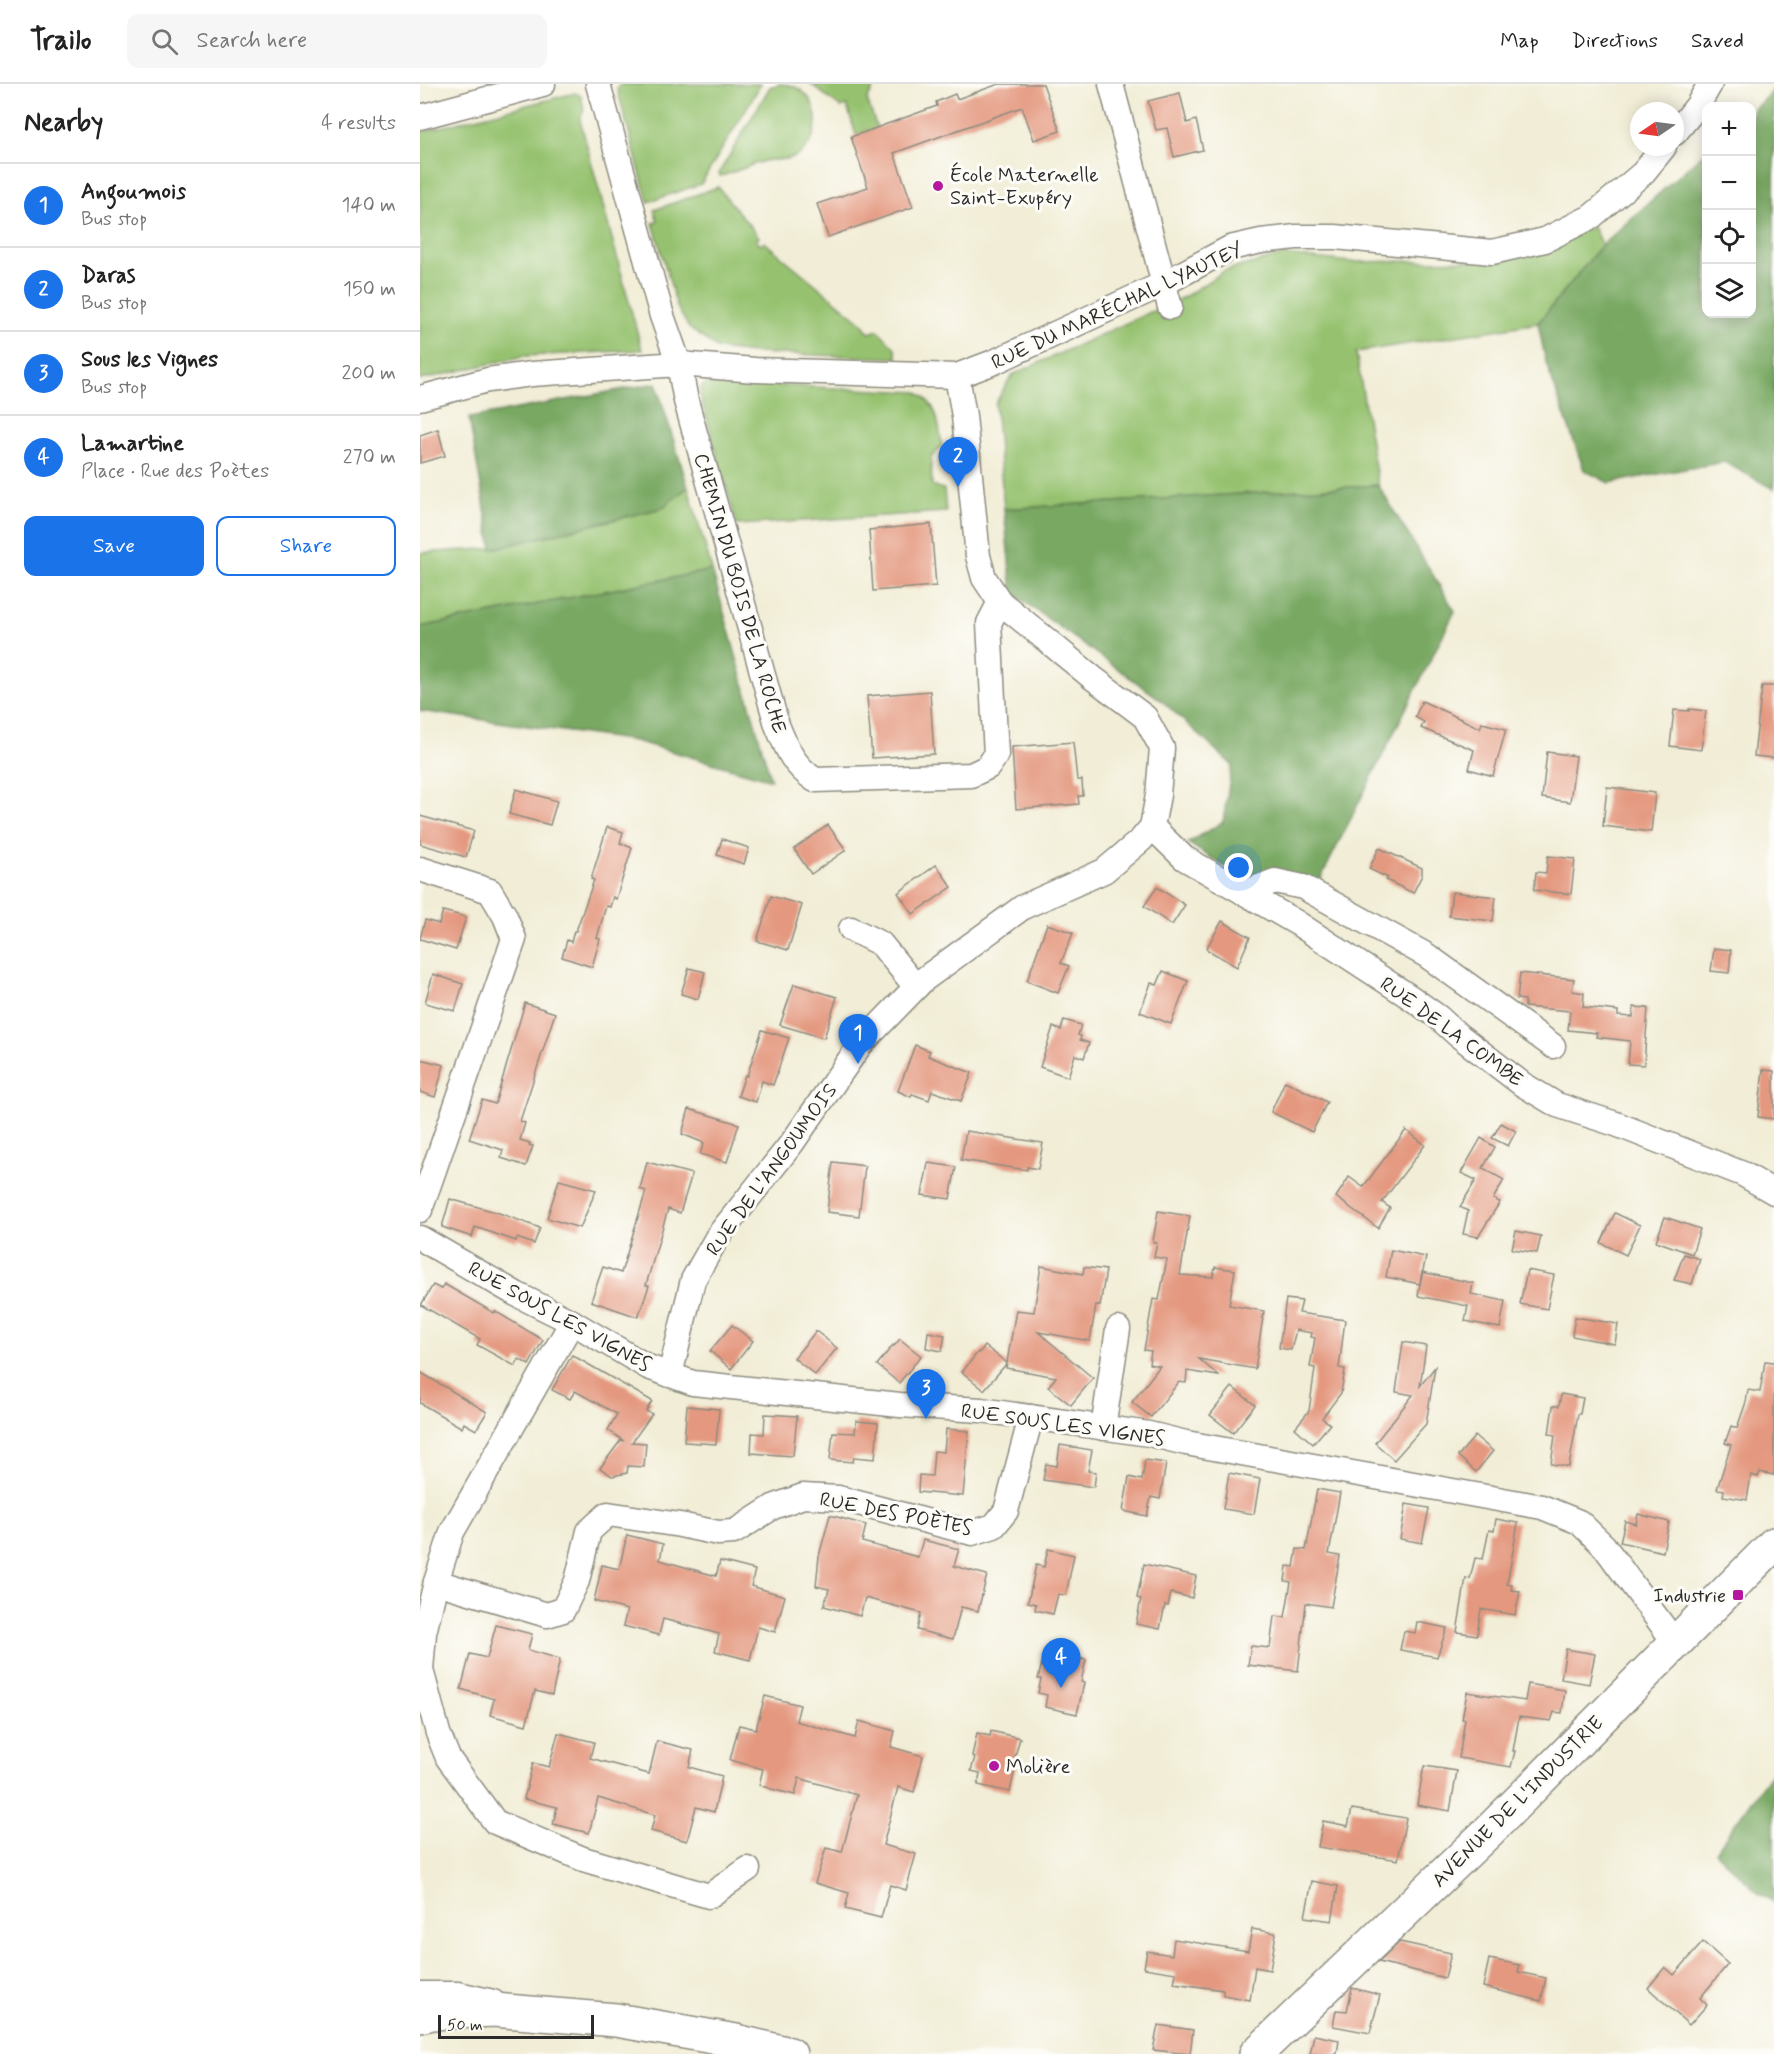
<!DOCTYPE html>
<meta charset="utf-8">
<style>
body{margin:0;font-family:Mynerve,sans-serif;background:#f6f6f6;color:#222}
.controls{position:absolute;right:18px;top:18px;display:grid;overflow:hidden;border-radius:12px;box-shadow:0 3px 15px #0003}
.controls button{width:54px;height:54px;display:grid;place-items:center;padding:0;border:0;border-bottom:2px solid #e0e0e0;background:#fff;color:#222;font:30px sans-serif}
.compass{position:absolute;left:1210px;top:18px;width:54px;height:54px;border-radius:50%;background:#fff;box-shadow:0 3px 15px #0003;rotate:257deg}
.scale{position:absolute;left:18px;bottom:15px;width:156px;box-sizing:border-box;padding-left:6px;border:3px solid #2b2b2b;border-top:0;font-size:16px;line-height:21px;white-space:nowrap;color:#2b2b2b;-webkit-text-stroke:4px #fdfcf7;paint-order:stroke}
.you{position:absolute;left:819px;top:784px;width:21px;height:21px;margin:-15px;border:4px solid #fff;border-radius:50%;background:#1a73e8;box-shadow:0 0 0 9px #1a73e833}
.badge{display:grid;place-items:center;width:39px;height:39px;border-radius:50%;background:#1a73e8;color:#fff;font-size:20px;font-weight:700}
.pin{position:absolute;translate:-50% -50px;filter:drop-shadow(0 2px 3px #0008)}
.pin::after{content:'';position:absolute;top:32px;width:21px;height:18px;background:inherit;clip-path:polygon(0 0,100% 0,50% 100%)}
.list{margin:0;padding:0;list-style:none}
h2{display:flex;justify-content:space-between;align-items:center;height:78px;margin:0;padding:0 24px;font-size:26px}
h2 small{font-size:20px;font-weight:400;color:#767676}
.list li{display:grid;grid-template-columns:39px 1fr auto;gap:18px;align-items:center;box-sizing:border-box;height:84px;padding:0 24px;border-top:2px solid #e0e0e0}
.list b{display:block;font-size:22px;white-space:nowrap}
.list p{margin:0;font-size:20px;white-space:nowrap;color:#767676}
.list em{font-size:20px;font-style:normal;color:#767676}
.actions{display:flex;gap:12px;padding:18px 24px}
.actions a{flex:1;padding:14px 0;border:2px solid #1a73e8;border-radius:12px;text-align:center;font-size:21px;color:#1a73e8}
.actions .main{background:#1a73e8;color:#fff}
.icon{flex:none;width:33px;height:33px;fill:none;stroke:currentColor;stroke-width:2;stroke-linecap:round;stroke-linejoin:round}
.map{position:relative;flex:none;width:1354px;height:1970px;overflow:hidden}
header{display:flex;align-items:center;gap:36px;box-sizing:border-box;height:84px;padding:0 30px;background:#fff;border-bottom:2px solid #e0e0e0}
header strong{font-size:28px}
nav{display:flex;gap:33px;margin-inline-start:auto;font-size:21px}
.search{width:420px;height:54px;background:#f6f6f6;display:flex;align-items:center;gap:15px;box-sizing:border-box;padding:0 21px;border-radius:12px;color:#767676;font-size:22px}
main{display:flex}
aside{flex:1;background:#fff}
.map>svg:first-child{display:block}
.green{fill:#96c270;stroke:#60764e;stroke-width:1.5}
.forest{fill:#78a862;stroke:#526a46;stroke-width:1.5}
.building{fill:#e4987f}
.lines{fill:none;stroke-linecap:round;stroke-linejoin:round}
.street-casing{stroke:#8e8c80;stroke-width:27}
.secondary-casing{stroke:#8e8c80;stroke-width:36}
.street{stroke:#fff;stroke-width:24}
.secondary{stroke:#fff;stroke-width:33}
.poi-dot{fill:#b5179e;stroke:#fdfcf7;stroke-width:2}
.labels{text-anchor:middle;stroke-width:6;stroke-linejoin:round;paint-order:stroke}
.poi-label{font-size:20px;fill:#2b2b2b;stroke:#fdfcf7;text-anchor:start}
.street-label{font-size:20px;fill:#2b2b2b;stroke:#fdfcf7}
</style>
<header>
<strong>Trailo</strong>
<div class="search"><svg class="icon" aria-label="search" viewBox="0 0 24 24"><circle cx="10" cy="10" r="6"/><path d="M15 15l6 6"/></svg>Search here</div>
<nav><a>Map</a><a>Directions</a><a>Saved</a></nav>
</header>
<main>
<aside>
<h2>Nearby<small>4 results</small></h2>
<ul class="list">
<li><span class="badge">1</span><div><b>Angoumois</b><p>Bus stop</p></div><em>140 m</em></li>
<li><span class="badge">2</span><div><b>Daras</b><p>Bus stop</p></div><em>150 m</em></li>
<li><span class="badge">3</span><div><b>Sous les Vignes</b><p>Bus stop</p></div><em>200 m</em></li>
<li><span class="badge">4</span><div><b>Lamartine</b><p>Place · Rue des Poètes</p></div><em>270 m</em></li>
</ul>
<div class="actions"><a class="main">Save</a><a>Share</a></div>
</aside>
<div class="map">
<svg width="1354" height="1970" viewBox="0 0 1354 1970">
<rect width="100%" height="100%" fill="#fdfcf7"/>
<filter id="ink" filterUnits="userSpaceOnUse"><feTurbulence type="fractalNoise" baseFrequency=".0167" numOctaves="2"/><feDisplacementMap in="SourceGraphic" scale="12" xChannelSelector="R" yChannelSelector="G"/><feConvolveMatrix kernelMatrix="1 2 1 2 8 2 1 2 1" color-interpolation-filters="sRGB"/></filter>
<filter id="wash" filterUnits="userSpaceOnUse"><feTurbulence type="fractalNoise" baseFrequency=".008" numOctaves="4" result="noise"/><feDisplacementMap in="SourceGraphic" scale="24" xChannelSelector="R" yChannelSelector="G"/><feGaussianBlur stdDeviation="1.35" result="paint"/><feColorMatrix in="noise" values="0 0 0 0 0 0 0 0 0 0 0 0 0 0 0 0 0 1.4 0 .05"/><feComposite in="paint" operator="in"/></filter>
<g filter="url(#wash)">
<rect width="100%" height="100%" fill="#f1edd6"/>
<g class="green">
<polygon points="201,0 341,0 281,100 228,118 197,4"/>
<path d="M 360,0 C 398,0 408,48 380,70 C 370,77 360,75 349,76 C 332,79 316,89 300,92 L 299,89 L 350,3 Z"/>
<polygon points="391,0 456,0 447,16 457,44 436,51 427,22 421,24"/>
<polygon points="155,9 161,12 164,25 160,36 222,266 104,272 0,296 0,48"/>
<polygon points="298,103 339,153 336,157 342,161 344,158 441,238 449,249 458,246 475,264 477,274 334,269 298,265 269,244 257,223 233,139 238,137 234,126"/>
<polygon points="1173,143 1182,161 1118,239 936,268 958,401 584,425 575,320 592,291 766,212 804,187 863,171 931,178 1059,176"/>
<path d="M 290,298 L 497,308 C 519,322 518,338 522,362 L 511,374 L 512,402 L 524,405 L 526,428 L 317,441 L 280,311 L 281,303 Z"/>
<polygon points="268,403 292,486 0,543 0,469 77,464 242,424"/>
</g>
<g class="forest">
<polygon points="1354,5 1354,405 1304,378 1189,399 1164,386 1126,279 1118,239 1182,161 1286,67 1286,230 1332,230 1332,27"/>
<polygon points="236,299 268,403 242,424 72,465 49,334"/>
<polygon points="958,401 1035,527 899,798 858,789 819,792 768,759 803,738 812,681 741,616 592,509 584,425"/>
<polygon points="292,486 351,696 215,657 0,627 0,543"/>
<polygon points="1354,1685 1354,1818 1339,1810 1295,1768"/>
</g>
<g id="blocks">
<g class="building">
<polygon points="579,0 623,0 640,47 614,56 602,23 474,69 493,123 408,153 397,120 448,103 431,53 517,22 516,18 535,10 537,15"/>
<polygon points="760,9 767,39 776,36 783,66 754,73 747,44 736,46 728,17"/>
<polygon points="18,345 25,372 0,379 0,351"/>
<polygon points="511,440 516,502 453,507 449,446"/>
<polygon points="1342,602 1354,602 1354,674 1334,672"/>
<polygon points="510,607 514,670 452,674 447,612"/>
<polygon points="1002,617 1060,644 1062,639 1086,645 1073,692 1049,685 1054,666 1001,644 1004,638 995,633"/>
<polygon points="1269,625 1286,627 1281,666 1250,662 1254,626 1269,627"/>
<polygon points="653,658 657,696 662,696 663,712 658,712 659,720 596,725 592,663"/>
<polygon points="1127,668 1156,672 1150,718 1122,714"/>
<polygon points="1187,703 1235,709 1231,748 1183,742"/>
<polygon points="96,705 137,717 130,741 89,730"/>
<polygon points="0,732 54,747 46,773 0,760"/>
<polygon points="408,741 426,766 391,790 374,765"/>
<polygon points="187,743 203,748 200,759 212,764 196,815 193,813 190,823 186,822 177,854 180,855 172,883 142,873 147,856 151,858 154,847 156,847 174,796 171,795"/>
<polygon points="302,755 329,764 324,780 297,771"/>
<polygon points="959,764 1002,784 1002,791 993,809 966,796 968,794 949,785"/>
<polygon points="1128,772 1155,775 1151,810 1114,806 1116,788 1126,789"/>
<polygon points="516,781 532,803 493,830 478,809"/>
<polygon points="737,803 765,821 752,841 724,822"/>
<polygon points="1032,808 1076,813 1073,837 1029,832"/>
<polygon points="351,812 382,821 368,866 337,857"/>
<polygon points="23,827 46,833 36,866 0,855 5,836 19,840"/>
<polygon points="802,837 830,853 817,883 786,865"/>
<polygon points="627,840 653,849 641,879 649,882 638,909 607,897"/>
<polygon points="1294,864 1311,866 1309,889 1291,887"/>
<polygon points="269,884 285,888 278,915 261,910"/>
<polygon points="743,887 768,897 751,940 720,928 731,899 737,901"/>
<polygon points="1100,889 1154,895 1152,907 1164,909 1163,923 1198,927 1198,932 1213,933 1214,923 1228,924 1224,981 1208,980 1210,957 1176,953 1177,949 1148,946 1150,927 1105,923 1105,916 1097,915"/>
<polygon points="13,890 43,900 35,927 5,919"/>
<polygon points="374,900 417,913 404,954 360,941"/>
<polygon points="105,919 135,929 100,1037 105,1039 100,1056 110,1059 109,1061 113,1062 106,1082 81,1074 83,1066 49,1055 62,1016 75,1020"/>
<polygon points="644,936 661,941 658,951 661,952 660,956 669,959 664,974 655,971 648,993 620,983 633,943 641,946"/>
<polygon points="342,946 369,954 353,1001 342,997 336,1018 318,1012 325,991 327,992"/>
<polygon points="495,961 510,967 508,972 552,989 541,1017 512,1007 509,1016 492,1010 491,1013 478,1007"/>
<polygon points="0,975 24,981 15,1013 0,1008"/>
<polygon points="1343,986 1354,987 1354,1035 1338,1033"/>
<polygon points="865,997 907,1018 892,1048 851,1028"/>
<polygon points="269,1025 319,1040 307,1078 280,1070 284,1059 262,1050"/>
<polygon points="1081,1039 1096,1047 1088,1062 1072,1054"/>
<polygon points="986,1046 1005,1061 962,1118 970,1124 958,1144 916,1113 929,1093 943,1103"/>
<polygon points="546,1047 623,1059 618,1085 607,1083 607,1086 541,1076"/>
<polygon points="1061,1054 1075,1063 1063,1084 1084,1096 1073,1115 1080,1118 1058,1153 1043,1150 1048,1127 1040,1123 1056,1096 1041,1089"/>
<polygon points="227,1078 272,1090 260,1129 248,1125 226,1201 229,1202 218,1233 171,1217 183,1183 201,1189 226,1107 220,1105"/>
<polygon points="413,1078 445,1082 439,1132 407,1128"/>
<polygon points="508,1079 536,1083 530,1115 502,1111"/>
<polygon points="139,1096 176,1106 160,1144 127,1134"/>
<polygon points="30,1115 79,1129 120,1144 114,1160 97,1154 96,1157 55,1143 52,1153 22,1143"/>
<polygon points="738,1127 770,1132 760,1191 793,1193 795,1183 815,1186 809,1221 844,1227 835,1285 779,1275 799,1292 767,1287 766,1299 759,1298 731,1333 712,1318 740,1282 729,1280 731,1267 724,1266 733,1215 739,1216 747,1175 734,1173 737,1159 733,1158"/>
<polygon points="1195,1129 1220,1141 1206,1171 1181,1159"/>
<polygon points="1245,1133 1280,1145 1272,1170 1236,1157"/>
<polygon points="1096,1147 1121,1152 1117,1169 1092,1165"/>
<polygon points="971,1166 1006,1173 1000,1200 966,1193"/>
<polygon points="1264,1170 1280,1175 1272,1200 1254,1196"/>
<polygon points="621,1182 663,1190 664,1183 686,1186 680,1222 676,1221 670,1257 618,1248 673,1294 651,1321 628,1303 636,1293 586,1284 596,1226 614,1228"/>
<polygon points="1107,1186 1134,1191 1127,1225 1100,1220"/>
<polygon points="1002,1188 1053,1199 1051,1210 1085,1217 1080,1244 1045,1237 1048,1222 998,1212"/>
<polygon points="24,1200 74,1229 75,1227 123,1256 109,1281 99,1275 95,1282 57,1261 60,1255 1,1221 13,1201 21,1205"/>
<polygon points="866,1215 882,1217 879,1229 925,1236 919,1284 925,1285 921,1309 902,1334 910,1340 893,1360 875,1344 889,1327 895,1284 890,1283 895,1254 891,1253 892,1249 876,1246 871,1266 859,1264"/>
<polygon points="1155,1233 1198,1240 1195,1260 1152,1252"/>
<polygon points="312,1241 333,1257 311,1285 290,1267"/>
<polygon points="396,1247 417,1264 395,1291 374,1274"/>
<polygon points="508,1248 525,1251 522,1267 506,1264"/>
<polygon points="480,1255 501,1272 479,1299 457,1281 473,1261 474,1262"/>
<polygon points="983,1258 1006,1262 1000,1302 1015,1283 1006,1340 974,1376 955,1359 993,1311 976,1308"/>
<polygon points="565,1262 587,1279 564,1306 542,1288 558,1268 559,1269"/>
<polygon points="152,1271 232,1317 226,1327 232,1330 212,1358 226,1359 224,1383 208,1382 207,1389 192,1392 180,1384 201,1356 204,1357 188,1346 197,1330 155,1307 150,1315 132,1306"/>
<polygon points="1345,1277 1354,1278 1354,1391 1340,1388 1338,1393 1331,1391 1327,1416 1303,1412 1304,1406 1297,1405 1311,1361 1305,1359 1311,1342 1317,1344 1326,1318 1328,1306 1340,1308"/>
<polygon points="0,1288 67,1328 56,1346 44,1339 42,1344 0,1319"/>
<polygon points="812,1303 835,1321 813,1349 790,1331"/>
<polygon points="1141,1310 1163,1314 1160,1330 1158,1330 1149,1383 1131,1380 1135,1351 1129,1350 1133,1322 1139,1322"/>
<polygon points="267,1322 299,1325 296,1360 264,1358"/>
<polygon points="345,1330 377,1332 373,1372 331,1369 332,1349 344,1350"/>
<polygon points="436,1337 458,1339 455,1375 434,1373 433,1378 410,1376 413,1348 435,1349"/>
<polygon points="526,1345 549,1347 543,1412 498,1408 499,1391 512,1392 514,1367 524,1368"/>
<polygon points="1055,1352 1073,1367 1056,1388 1038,1372"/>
<polygon points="640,1361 672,1366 668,1387 676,1388 674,1403 623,1396 626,1380 637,1382"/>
<polygon points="725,1376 746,1379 740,1415 731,1413 727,1432 703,1427 709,1393 722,1396"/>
<polygon points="809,1389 840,1395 834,1430 803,1425"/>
<polygon points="897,1405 920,1409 909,1470 920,1472 911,1523 886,1519 878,1587 828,1581 831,1562 850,1564 854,1532 865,1533 871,1498 865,1497 867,1482 874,1483 877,1465 886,1466"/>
<polygon points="986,1420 1009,1424 1002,1459 980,1455"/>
<polygon points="1218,1430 1249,1438 1243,1468 1200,1458 1205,1437 1216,1440"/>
<polygon points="410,1431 446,1441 442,1458 498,1473 503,1456 539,1465 534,1482 567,1491 558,1527 541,1523 533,1555 497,1546 501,1529 445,1514 440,1532 404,1522 409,1505 396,1502 399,1472"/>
<polygon points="1076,1435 1098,1439 1087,1500 1092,1501 1091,1506 1100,1507 1095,1531 1061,1525 1057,1551 1037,1548 1046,1494 1050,1495 1055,1474 1063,1475 1069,1446 1074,1447"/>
<polygon points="207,1451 243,1460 240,1476 296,1492 300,1477 335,1486 331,1502 365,1512 355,1548 338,1543 330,1576 295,1567 299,1550 243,1535 239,1551 203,1542 207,1526 174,1517 182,1481 199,1485"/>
<polygon points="628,1465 654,1471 646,1511 638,1510 633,1530 615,1526 616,1520 608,1518 616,1481 624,1483"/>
<polygon points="724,1480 776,1492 772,1514 751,1509 748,1522 745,1521 740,1545 716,1540 721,1515 717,1514"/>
<polygon points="997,1538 1027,1544 1017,1573 980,1566 984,1547 995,1549"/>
<polygon points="76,1541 112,1550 108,1566 140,1575 132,1611 115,1607 106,1641 70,1631 74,1615 41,1605 50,1570 67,1574"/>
<polygon points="1146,1565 1175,1570 1169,1600 1141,1595"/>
<polygon points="638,1569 666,1576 661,1598 664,1599 657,1630 625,1623 627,1611 618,1609 621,1595 618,1595 624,1571 637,1574"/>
<polygon points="1108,1600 1145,1606 1142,1629 1134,1628 1131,1637 1099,1633 1093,1667 1095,1667 1091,1683 1039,1674 1045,1635 1042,1635 1047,1608 1105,1617"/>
<polygon points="345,1612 380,1621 376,1637 435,1654 439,1637 475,1647 471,1663 503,1672 494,1708 478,1703 463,1761 496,1770 486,1806 470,1801 461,1834 425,1825 429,1809 395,1799 406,1764 422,1768 437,1711 379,1694 375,1711 351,1705 339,1701 343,1685 310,1676 319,1641 336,1645"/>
<polygon points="571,1647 600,1654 594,1676 597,1677 590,1708 558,1701 560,1689 551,1687 555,1673 552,1672 557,1649 570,1652"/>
<polygon points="138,1649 174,1658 170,1674 229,1690 237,1657 273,1666 269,1683 302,1692 294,1728 276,1723 267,1757 231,1747 235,1731 178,1714 169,1749 133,1740 137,1723 104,1715 113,1679 129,1683"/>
<polygon points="1004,1682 1037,1687 1030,1727 997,1721"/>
<polygon points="932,1725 986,1734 978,1776 898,1763 903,1737 928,1742"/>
<polygon points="892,1797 918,1802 912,1837 885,1833"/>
<polygon points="832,1845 856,1849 850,1886 835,1883 830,1916 803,1911 803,1906 754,1899 756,1889 724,1884 727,1867 752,1871 754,1855 828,1867"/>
<polygon points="980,1858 1031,1869 1025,1894 959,1878"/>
<polygon points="1283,1858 1308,1880 1280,1914 1287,1921 1269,1941 1228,1904 1245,1883 1254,1891"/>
<polygon points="1069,1875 1100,1881 1098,1888 1126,1894 1121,1917 1063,1903"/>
<polygon points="932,1904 960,1911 950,1949 913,1942 916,1926 927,1927"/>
<polygon points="738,1941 773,1946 770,1970 733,1966"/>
<polygon points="894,1951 919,1956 917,1970 890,1970"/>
</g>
</g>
</g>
<g filter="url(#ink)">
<use href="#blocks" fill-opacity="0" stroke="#8e8c80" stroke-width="1.5"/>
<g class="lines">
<defs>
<g id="street">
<path d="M 178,0 L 242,232 L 259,280 L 266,317 L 357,641 C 367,665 373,681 395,696 L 551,691 L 568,683 L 576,671 L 569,539 L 580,518"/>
<polyline points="691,0 750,223"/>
<polyline points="0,33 123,0"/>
<polyline points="1255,49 1278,21 1290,0"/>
<polyline points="0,314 68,296 112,290 259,280 335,286 537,292 574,278 743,200 810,164 841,157 876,153 915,153 1072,168 1125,156 1171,133 1223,89 1244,63"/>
<polyline points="732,743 764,774 877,839 990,913 1018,933 1038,951 1102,1000 1137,1021 1196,1040 1323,1090 1354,1108"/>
<polyline points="0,785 70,807 85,832 94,855 0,1126"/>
<polyline points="824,809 855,797 883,803 1006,871 1133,962"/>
<polyline points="431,845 461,860 496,903"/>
<polyline points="0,1154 96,1210 152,1238 228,1283 273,1299 480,1321 561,1326 729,1350 766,1359 1122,1423 1159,1438 1184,1462 1256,1560"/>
<polyline points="152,1238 32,1448 16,1498 4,1549 1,1586 18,1649 28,1674 75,1738 163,1775 289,1812 328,1785"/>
<polyline points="250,1291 273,1196 298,1152 372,1059 440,961 503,896 603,823 684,787 721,756 732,743 738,711 742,664 725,633 673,594 580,518 564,494 558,472 544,332 537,292"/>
<polyline points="683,1344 698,1245"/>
<polyline points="16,1498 127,1531 143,1526 157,1497 169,1447 188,1430 260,1441 298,1449 314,1448 353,1423 383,1412 419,1414 552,1449 574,1442 586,1427 611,1333"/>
<polyline points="0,1910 38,1910 73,1918 73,1920"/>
</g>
<g id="secondary">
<polyline points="0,1932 12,1929 74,1926 196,1936 316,1957 370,1970"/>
<polyline points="836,1970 1068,1748 1354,1460"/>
</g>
</defs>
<use href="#street" class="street-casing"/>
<use href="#secondary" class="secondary-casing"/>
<use href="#street" class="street"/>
<use href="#secondary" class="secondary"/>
</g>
</g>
<g class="poi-dot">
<circle cx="518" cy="102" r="6"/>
<rect x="1312" y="1505" width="12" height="12" rx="3"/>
<circle cx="574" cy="1682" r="6"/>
</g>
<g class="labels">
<g class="poi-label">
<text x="530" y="97">École Maternelle<tspan x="530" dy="23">Saint-Exupéry</tspan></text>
<text x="1306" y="1518" text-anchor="end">Industrie</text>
<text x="586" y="1689">Molière</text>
</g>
<g class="street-label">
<text transform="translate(697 221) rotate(-25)" y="7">RUE DU MARÉCHAL LYAUTEY</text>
<text transform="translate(321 509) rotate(74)" y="7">CHEMIN DU BOIS DE LA ROCHE</text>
<text transform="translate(1032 947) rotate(36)" y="7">RUE DE LA COMBE</text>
<text transform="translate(351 1085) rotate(-54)" y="7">RUE DE L'ANGOUMOIS</text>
<text transform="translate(140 1232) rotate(29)" y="7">RUE SOUS LES VIGNES</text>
<text transform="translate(643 1340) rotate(8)" y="7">RUE SOUS LES VIGNES</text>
<text transform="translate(476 1429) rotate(11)" y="7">RUE DES POÈTES</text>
<text transform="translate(1097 1717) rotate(-45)" y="7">AVENUE DE L'INDUSTRIE</text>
</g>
</g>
</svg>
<div class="controls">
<button>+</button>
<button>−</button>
<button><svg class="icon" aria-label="locate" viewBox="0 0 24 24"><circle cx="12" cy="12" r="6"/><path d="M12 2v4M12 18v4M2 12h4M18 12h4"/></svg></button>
<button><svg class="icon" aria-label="layers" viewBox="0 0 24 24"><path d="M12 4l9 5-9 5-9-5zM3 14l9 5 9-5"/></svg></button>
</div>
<svg class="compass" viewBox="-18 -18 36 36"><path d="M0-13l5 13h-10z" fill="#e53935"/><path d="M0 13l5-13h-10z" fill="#767676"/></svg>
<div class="scale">50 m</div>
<div class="you"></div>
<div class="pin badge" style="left:438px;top:980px">1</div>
<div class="pin badge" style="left:538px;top:403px">2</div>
<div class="pin badge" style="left:506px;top:1335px">3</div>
<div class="pin badge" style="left:641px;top:1604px">4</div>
</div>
</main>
